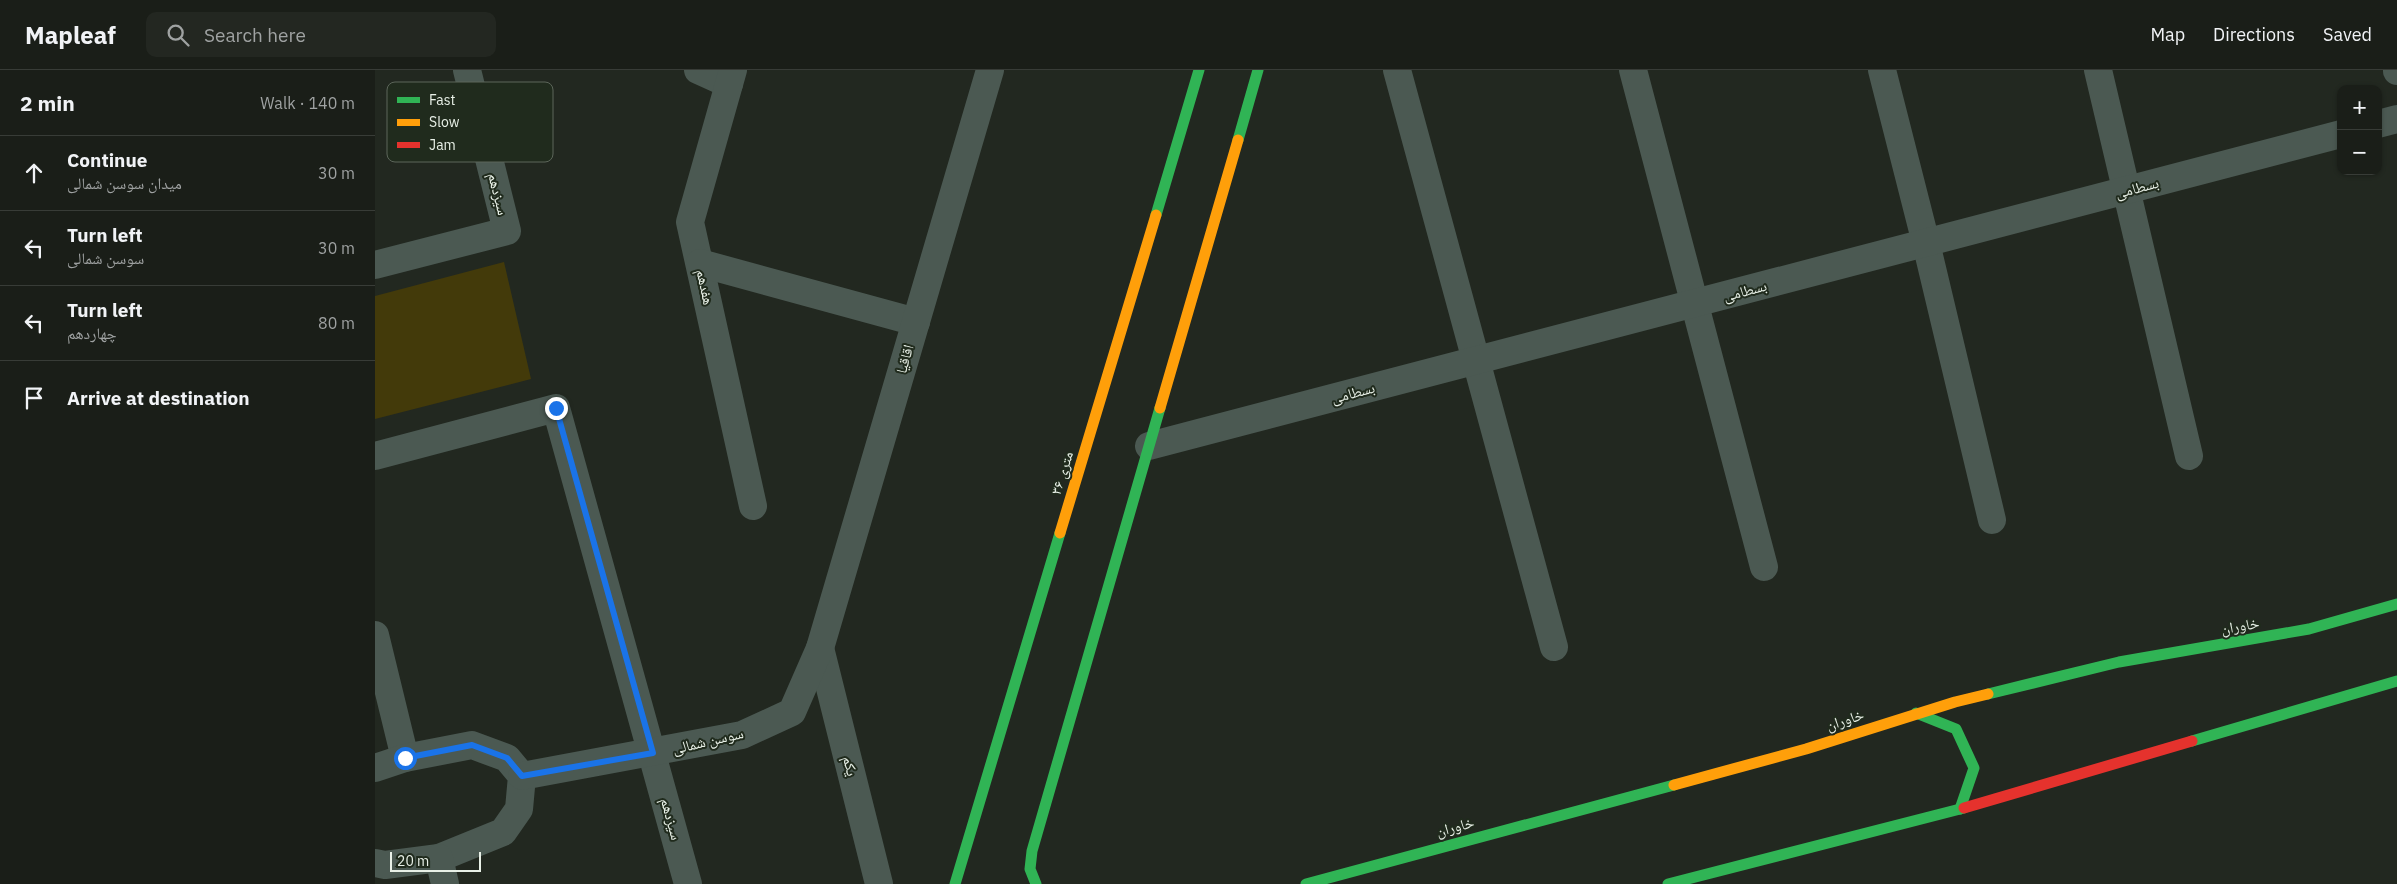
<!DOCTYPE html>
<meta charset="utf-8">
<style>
body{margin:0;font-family:"IBM Plex Sans","Noto Naskh Arabic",sans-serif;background:#232721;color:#f1f3f6}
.controls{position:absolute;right:15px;top:15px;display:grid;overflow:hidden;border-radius:10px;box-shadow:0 1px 4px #0004}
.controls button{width:45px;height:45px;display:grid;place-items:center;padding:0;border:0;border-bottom:1px solid #383c37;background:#1a1e18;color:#f1f3f6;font:25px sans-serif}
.scale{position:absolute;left:15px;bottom:12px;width:91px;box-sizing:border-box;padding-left:5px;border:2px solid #e8f0e7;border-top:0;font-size:14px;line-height:18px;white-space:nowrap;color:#e8f0e7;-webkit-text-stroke:4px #202b1d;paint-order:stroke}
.stop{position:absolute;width:15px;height:15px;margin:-11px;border:4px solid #1a73e8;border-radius:50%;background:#fff}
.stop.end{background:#1a73e8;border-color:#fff;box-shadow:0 1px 5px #0008}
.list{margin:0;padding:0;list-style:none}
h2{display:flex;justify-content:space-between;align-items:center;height:65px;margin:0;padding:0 20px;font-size:21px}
h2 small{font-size:16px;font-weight:400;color:#9fa2a2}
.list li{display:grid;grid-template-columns:32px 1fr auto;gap:15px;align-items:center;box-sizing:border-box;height:75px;padding:0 20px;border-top:1px solid #383c37}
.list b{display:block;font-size:19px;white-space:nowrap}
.list p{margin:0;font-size:16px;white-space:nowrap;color:#9fa2a2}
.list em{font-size:16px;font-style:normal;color:#9fa2a2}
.icon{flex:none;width:28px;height:28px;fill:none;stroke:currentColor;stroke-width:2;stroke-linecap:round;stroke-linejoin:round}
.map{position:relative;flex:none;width:2022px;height:814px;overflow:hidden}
header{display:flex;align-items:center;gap:30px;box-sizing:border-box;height:70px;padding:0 25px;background:#1a1e18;border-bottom:1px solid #383c37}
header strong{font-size:24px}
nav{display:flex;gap:28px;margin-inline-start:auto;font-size:18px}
.search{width:350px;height:45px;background:#232721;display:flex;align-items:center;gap:12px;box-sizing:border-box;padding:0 18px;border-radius:10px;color:#9fa2a2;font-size:19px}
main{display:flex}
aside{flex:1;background:#1a1e18}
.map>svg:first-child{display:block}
.green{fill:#433a0a}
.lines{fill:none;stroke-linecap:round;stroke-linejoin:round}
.street{stroke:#4b5952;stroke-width:28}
.fast{stroke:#30b455;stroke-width:11}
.slow{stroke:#ff9f0a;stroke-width:11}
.jam{stroke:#e5322d;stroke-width:11}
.route{stroke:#1a73e8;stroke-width:6}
.labels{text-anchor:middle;stroke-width:4;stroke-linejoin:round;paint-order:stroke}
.street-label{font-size:15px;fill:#e8f0e7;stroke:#202b1d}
.key{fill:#202b1d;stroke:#5c665a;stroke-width:1}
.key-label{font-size:14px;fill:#e8f0e7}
</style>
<header>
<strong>Mapleaf</strong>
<div class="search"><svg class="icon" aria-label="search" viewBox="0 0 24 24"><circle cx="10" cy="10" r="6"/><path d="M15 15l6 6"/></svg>Search here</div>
<nav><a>Map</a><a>Directions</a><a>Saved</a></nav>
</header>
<main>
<aside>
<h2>2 min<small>Walk · 140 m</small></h2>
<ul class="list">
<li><svg class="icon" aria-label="ahead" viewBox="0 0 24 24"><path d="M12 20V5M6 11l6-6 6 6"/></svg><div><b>Continue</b><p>میدان سوسن شمالی</p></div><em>30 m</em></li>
<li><svg class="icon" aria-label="left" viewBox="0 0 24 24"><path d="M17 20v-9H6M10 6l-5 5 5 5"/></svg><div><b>Turn left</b><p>سوسن شمالی</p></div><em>30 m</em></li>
<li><svg class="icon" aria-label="left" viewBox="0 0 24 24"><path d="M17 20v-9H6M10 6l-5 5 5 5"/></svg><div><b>Turn left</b><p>چهاردهم</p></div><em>80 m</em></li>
<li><svg class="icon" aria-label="arrive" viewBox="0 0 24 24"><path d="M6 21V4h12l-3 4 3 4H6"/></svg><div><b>Arrive at destination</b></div></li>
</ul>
</aside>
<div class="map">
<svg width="2022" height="814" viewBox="0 0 2022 814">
<rect width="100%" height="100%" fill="#222820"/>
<polygon class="green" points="129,192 156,309 0,349 0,226"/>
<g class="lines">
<g class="street">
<polyline points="323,0 354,14"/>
<polyline points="358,0 315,152 378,436"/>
<polyline points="1022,0 1179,577"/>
<polyline points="1258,0 1389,497"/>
<polyline points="1507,0 1551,173 1617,450"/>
<polyline points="1723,0 1814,386"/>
<polyline points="2022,0 2022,1"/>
<polyline points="2003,54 2022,49"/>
<polyline points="325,193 541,252"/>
<polyline points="0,195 132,161 92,0"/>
<polyline points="774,376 1966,64"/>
<polyline points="0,386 181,338 313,814"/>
<polyline points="0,565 30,688"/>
<polyline points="445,578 504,814"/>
<polyline points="0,698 30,688 97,675 132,688 147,706 144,739 128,762 64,788 10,795 0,793"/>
<polyline points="147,706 367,665 417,642 445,578 615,0"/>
<polyline points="64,788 70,814"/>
</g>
<g class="fast">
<polyline points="863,70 883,0"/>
<polyline points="781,145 824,0"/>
<polyline points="1613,624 1744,592 1934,559 2022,534"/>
<polyline points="1541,643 1581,659 1599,698 1585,739"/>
<polyline points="1817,671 2022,611"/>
<polyline points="580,814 685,463"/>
<polyline points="661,814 655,799 657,781 785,338"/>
<polyline points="931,814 1299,715"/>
<polyline points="1293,814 1589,738"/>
</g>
<g class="slow">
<polyline points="785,338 863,70"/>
<polyline points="685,463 781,145"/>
<polyline points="1299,715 1431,679 1580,632 1613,624"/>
</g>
<polyline class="jam" points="1589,738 1817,671"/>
</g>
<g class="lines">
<polyline class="route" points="30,688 97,675 132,688 147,706 278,683 181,338"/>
</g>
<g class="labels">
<g class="street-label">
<text transform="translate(1762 118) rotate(-15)" y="5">بسطامی</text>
<text transform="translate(123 124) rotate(76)" y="5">سیزدهم</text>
<text transform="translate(330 217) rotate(78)" y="5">هفدهم</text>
<text transform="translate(1370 221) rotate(-15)" y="5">بسطامی</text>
<text transform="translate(530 289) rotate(-74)" y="5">اقاقیا</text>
<text transform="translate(978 323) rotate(-15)" y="5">بسطامی</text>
<text transform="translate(687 403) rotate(-73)" y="5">۳۶ متری</text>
<text transform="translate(1865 556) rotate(-10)" y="5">خاوران</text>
<text transform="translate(1470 650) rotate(-18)" y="5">خاوران</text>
<text transform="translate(333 671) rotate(-13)" y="5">سوسن شمالی</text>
<text transform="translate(475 696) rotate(76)" y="5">یکم</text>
<text transform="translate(296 749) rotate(75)" y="5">سیزدهم</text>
<text transform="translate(1080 757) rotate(-15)" y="5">خاوران</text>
</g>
</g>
<rect x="12" y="12" width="166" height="80" rx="8" class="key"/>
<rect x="22" y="27" width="23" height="6" fill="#30b455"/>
<rect x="22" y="49" width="23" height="7" fill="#ff9f0a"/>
<rect x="22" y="72" width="23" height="6" fill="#e5322d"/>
<g class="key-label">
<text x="54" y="35">Fast</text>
<text x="54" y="57">Slow</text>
<text x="54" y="80">Jam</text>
</g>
</svg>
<div class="controls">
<button>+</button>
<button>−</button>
</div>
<div class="scale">20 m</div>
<div class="stop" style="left:30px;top:688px"></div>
<div class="stop end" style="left:181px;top:338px"></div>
</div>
</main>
